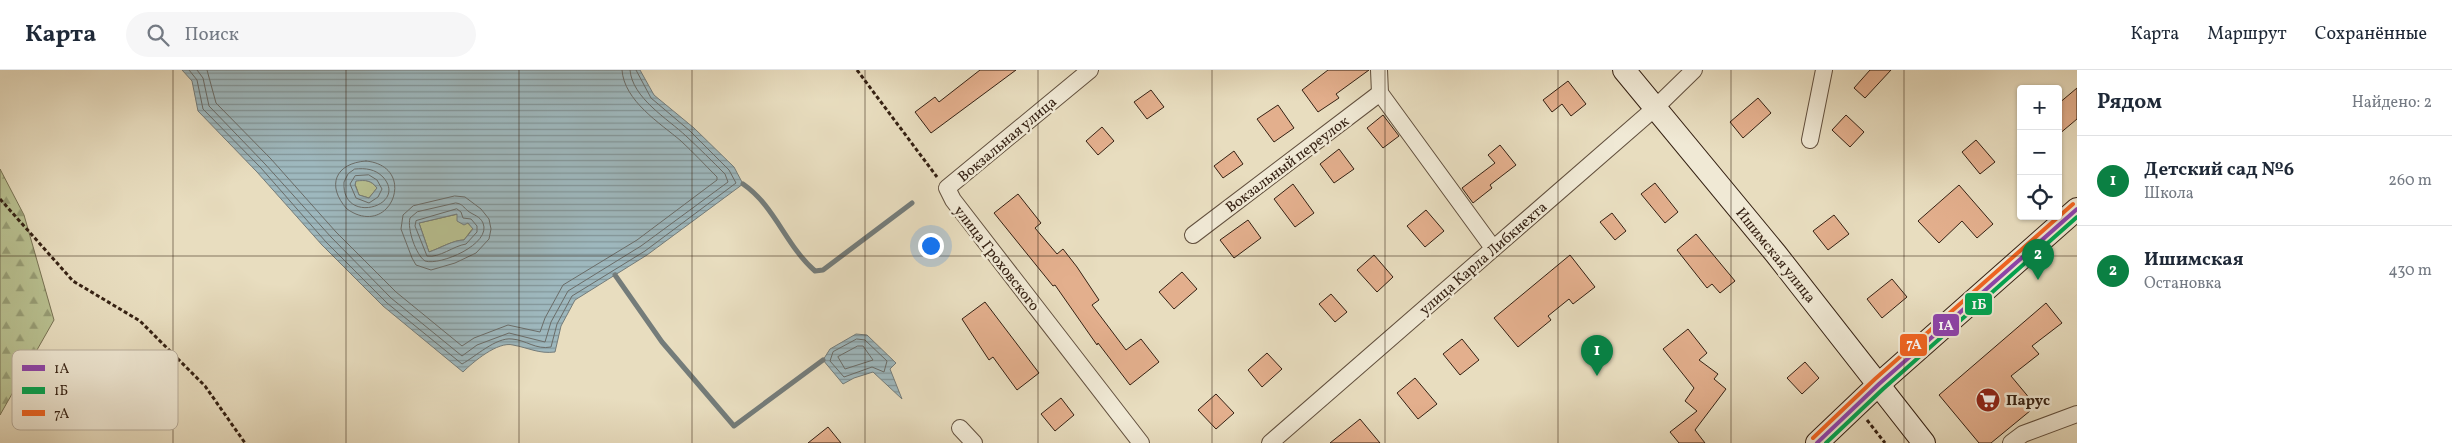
<!DOCTYPE html>
<html lang="ru">
<meta charset="utf-8">
<style>
body{margin:0;font-family:Vollkorn,serif;background:#f6f6f7;color:#1f2937}
.controls{position:absolute;right:15px;top:15px;display:grid;overflow:hidden;border-radius:5px;box-shadow:0 1px 4px #0004}
.controls button{width:45px;height:45px;display:grid;place-items:center;padding:0;border:0;border-bottom:1px solid #e0e1e3;background:#fff;color:#1f2937;font:25px sans-serif}
.you{position:absolute;left:930px;top:175px;width:18px;height:18px;margin:-12px;border:4px solid #fff;border-radius:50%;background:#1a73e8;box-shadow:0 0 0 8px #1a73e833}
.badge{display:grid;place-items:center;width:32px;height:32px;border-radius:50%;background:#0b8043;color:#fff;font-size:16px;font-weight:700}
.pin{position:absolute;translate:-50% -41px;filter:drop-shadow(0 1px 2px #0008)}
.pin::after{content:'';position:absolute;top:26px;width:18px;height:15px;background:inherit;clip-path:polygon(0 0,100% 0,50% 100%)}
.list{margin:0;padding:0;list-style:none}
h2{display:flex;justify-content:space-between;align-items:center;height:65px;margin:0;padding:0 20px;font-size:21px}
h2 small{font-size:16px;font-weight:400;color:#747a83}
.list li{display:grid;grid-template-columns:32px 1fr auto;gap:15px;align-items:center;box-sizing:border-box;height:90px;padding:0 20px;border-top:1px solid #e0e1e3}
.list b{display:block;font-size:19px;white-space:nowrap}
.list p{margin:0;font-size:16px;white-space:nowrap;color:#747a83}
.list em{font-size:16px;font-style:normal;color:#747a83}
.icon{flex:none;width:28px;height:28px;fill:none;stroke:currentColor;stroke-width:2;stroke-linecap:round;stroke-linejoin:round}
.map{position:relative;flex:none;width:2077px;height:373px;overflow:hidden}
header{display:flex;align-items:center;gap:30px;box-sizing:border-box;height:70px;padding:0 25px;background:#fff;border-bottom:1px solid #e0e1e3}
header strong{font-size:24px}
nav{display:flex;gap:28px;margin-inline-start:auto;font-size:18px}
.search{width:350px;height:45px;background:#f6f6f7;display:flex;align-items:center;gap:12px;box-sizing:border-box;padding:0 18px;border-radius:28px;color:#747a83;font-size:19px}
main{display:flex}
aside{flex:1;background:#fff}
.map>svg:first-child{display:block}
.grass{fill:#b8c090;stroke:#767052}
.forest{fill:url(#forest-firs);stroke:#767052}
.water{fill:url(#water-rules);stroke:#747c7a;fill-rule:evenodd}
.lines{fill:none;stroke-linecap:round;stroke-linejoin:round}
.shore{stroke:#6a6c68;stroke-width:1}
.stream{stroke:#747c7a;stroke-width:5}
.building{fill:#e3af8d;stroke:#352113}
.street-casing{stroke:#62503e;stroke-width:18}
.secondary-casing{stroke:#352113;stroke-width:24}
.path{stroke:#352113;stroke-width:3;stroke-dasharray:4 2.5;stroke-linecap:butt}
.street{stroke:#f0e9d5;stroke-width:16}
.secondary{stroke:#f0e9d5;stroke-width:22}
.bus-1-casing{stroke:#f0e9d5;stroke-width:8}
.bus-2-casing{stroke:#f0e9d5;stroke-width:8}
.bus-3-casing{stroke:#f0e9d5;stroke-width:8}
.bus-1{stroke:#8e44ad;stroke-width:4}
.bus-2{stroke:#00a651;stroke-width:4}
.bus-3{stroke:#f26522;stroke-width:4}
.grid{fill:none;stroke:#352113;stroke-width:1;stroke-opacity:0.55}
.labels{text-anchor:middle;stroke-width:5;stroke-linejoin:round;paint-order:stroke}
.street-label{font-size:15px;fill:#352113;stroke:#f0e9d5}
.poi-label{font-size:15px;font-weight:bold;fill:#352113;stroke:#f0e9d5;text-anchor:start}
.key{fill:#f0e9d5;stroke:#b8ad9b;stroke-width:1}
.key-label{font-size:14px;fill:#352113}
.line-badge{stroke:#f0e9d5;stroke-width:2}
.badge-label{font-size:14px;text-anchor:middle;font-weight:bold;fill:#fff}
</style>
<header>
<strong>Карта</strong>
<div class="search"><svg class="icon" aria-label="search" viewBox="0 0 24 24"><circle cx="10" cy="10" r="6"/><path d="M15 15l6 6"/></svg>Поиск</div>
<nav><a>Карта</a><a>Маршрут</a><a>Сохранённые</a></nav>
</header>
<main>
<div class="map">
<svg width="2077" height="373" viewBox="0 0 2077 373">
<defs>
<pattern id="forest-firs" width="22" height="20" patternUnits="userSpaceOnUse" patternTransform="scale(1.25)"><rect width="22" height="20" fill="#b8c090"/><path d="M5 1l3.5 6h-7zM16 11l3.5 6h-7z" fill="#969c74"/></pattern>
<pattern id="water-rules" width="6" height="5" patternUnits="userSpaceOnUse" patternTransform="scale(1.25)"><rect width="6" height="5" fill="#9eb8be"/><path d="M0 2.5h6" fill="none" stroke="#829599"/></pattern>
</defs>
<rect width="100%" height="100%" fill="#e8ddbf"/>
<filter id="stains"><feTurbulence type="fractalNoise" baseFrequency=".004" numOctaves="4"/><feColorMatrix values="0 0 0 0 .2 0 0 0 0 .09 0 0 0 0 .02 0 0 0 .5 -.17"/></filter>
<radialGradient id="worn" r=".72"><stop offset=".6" stop-color="#630" stop-opacity="0"/><stop offset="1" stop-color="#630" stop-opacity=".3"/></radialGradient>
<g class="grass">
<path d="M 356,110 C 366,110 371,110 377,118 L 369,128 L 359,125 L 355,114 Z"/>
<path d="M 458,144 L 473,158 L 464,170 C 454,170 440,178 429,182 L 419,153 Z"/>
</g>
<polygon class="forest" points="0,99 24,145 54,250 0,345"/>
<g class="water">
<path d="M 182,0 L 640,0 L 654,25 L 694,58 L 734,97 L 743,114 L 647,185 L 575,230 L 561,256 L 555,282 C 539,284 529,278 513,275 C 498,271 473,292 463,302 L 383,236 L 322,175 L 257,102 L 198,41 L 192,11 ZM 356,111 C 366,110 371,110 377,118 L 369,128 L 359,125 L 355,115 ZM 457,144 L 457,151 L 464,155 L 468,153 L 473,159 L 464,170 C 453,170 441,178 429,182 L 419,153 Z"/>
<polygon points="856,264 867,265 896,293 890,299 902,329 873,302 854,308 843,314 823,290 830,279"/>
</g>
<g class="lines">
<g class="shore">
<path d="M 189,0 L 197,10 L 203,39 L 261,98 L 326,172 L 387,233 L 462,294 C 475,287 496,267 512,269 C 526,270 536,280 551,277 L 557,254 L 572,226 L 645,181 L 736,113 L 729,100 L 690,61 L 651,28 L 636,0"/>
<path d="M 197,0 L 203,8 L 209,36 L 265,94 L 331,167 L 391,228 L 462,286 L 477,275 L 509,263 L 545,272 L 551,252 L 568,221 L 641,176 L 728,112 L 725,104 C 712,91 699,78 686,66 C 668,49 632,28 630,0"/>
<path d="M 207,0 L 216,33 L 271,89 L 336,162 L 396,222 L 462,276 L 474,268 L 508,255 L 540,262 L 545,248 L 563,215 L 637,170 L 717,110 L 717,107 C 705,95 693,82 681,71 C 660,53 624,31 622,0"/>
<path d="M 366,91 C 419,96 391,170 347,139 C 326,116 335,93 366,91 Z"/>
<path d="M 355,99 C 366,98 375,99 383,107 C 409,136 341,156 344,112 L 348,104 Z"/>
<polygon points="369,105 377,110 382,119 378,127 369,133 356,128 350,114 355,106"/>
<polygon points="455,126 465,127 481,139 489,149 491,159 489,169 476,183 455,193 431,200 416,195 412,188 401,159 403,145 413,136"/>
<path d="M 456,133 C 463,134 463,137 468,141 C 473,145 480,146 483,153 C 492,174 440,196 425,191 C 416,185 407,159 410,148 L 417,142 Z"/>
<path d="M 457,139 L 461,142 L 463,148 L 471,149 L 477,156 L 477,162 L 466,174 C 453,176 440,188 427,186 L 415,156 L 416,151 Z"/>
<polygon points="857,269 865,270 887,291 884,302 872,297 844,307 830,291 833,282"/>
<polygon points="858,276 863,276 873,290 845,299 838,287"/>
</g>
<g class="stream">
<path d="M 743,114 C 775,136 786,176 815,201 L 823,200 L 912,133"/>
<polyline points="615,205 662,272 734,356 823,290"/>
</g>
</g>
<g class="building">
<polygon points="980,0 1016,0 931,63 915,42 935,27 939,32"/>
<polygon points="1328,0 1369,0 1336,24 1339,28 1318,42 1302,20"/>
<polygon points="1870,0 1891,0 1865,28 1854,18"/>
<polygon points="1568,11 1586,34 1571,46 1562,34 1552,42 1543,30"/>
<polygon points="2077,18 2077,49 2058,65 2058,34"/>
<polygon points="1151,20 1164,37 1147,49 1134,32"/>
<polygon points="1758,28 1771,43 1743,68 1730,52"/>
<polygon points="1278,35 1294,58 1274,72 1257,49"/>
<polygon points="1383,45 1399,66 1383,78 1367,58"/>
<polygon points="1846,45 1864,62 1850,77 1832,60"/>
<polygon points="1102,57 1114,71 1098,85 1086,71"/>
<polygon points="1976,70 1995,92 1980,104 1962,82"/>
<polygon points="1500,75 1516,95 1490,115 1492,118 1473,133 1462,118 1495,93 1488,85"/>
<polygon points="1339,79 1354,99 1334,113 1320,94"/>
<polygon points="1234,81 1243,94 1223,108 1214,96"/>
<polygon points="1655,113 1678,142 1665,153 1641,124"/>
<polygon points="1293,114 1314,143 1295,157 1274,129"/>
<polygon points="1959,115 1993,154 1977,168 1962,151 1939,173 1918,151"/>
<polygon points="1018,124 1041,153 1035,158 1057,184 1063,179 1077,197 1099,230 1092,235 1126,280 1141,269 1159,292 1130,315 1098,273 1097,275 1055,215 1053,216 994,143"/>
<polygon points="1426,140 1444,161 1425,177 1407,156"/>
<polygon points="1612,143 1626,161 1615,170 1600,152"/>
<polygon points="1834,145 1849,164 1828,180 1813,161"/>
<polygon points="1248,150 1261,168 1234,188 1220,170"/>
<polygon points="1696,164 1735,211 1720,223 1712,214 1707,218 1677,180"/>
<polygon points="1374,185 1393,207 1377,222 1357,200"/>
<polygon points="1570,185 1595,217 1573,234 1569,229 1548,246 1551,250 1518,277 1494,248"/>
<polygon points="1182,202 1197,219 1174,239 1159,222"/>
<polygon points="1892,209 1907,227 1882,248 1867,229"/>
<polygon points="1331,224 1347,242 1335,252 1319,234"/>
<polygon points="985,232 1039,303 1017,320 993,287 989,290 962,249"/>
<polygon points="2046,233 2062,253 2032,276 2039,284 2011,306 2036,336 1991,373 1979,373 1939,325"/>
<polygon points="1688,259 1707,283 1699,290 1718,304 1714,309 1726,319 1695,360 1705,373 1679,373 1670,362 1697,341 1685,331 1694,318 1663,279"/>
<polygon points="1462,269 1479,290 1460,305 1443,284"/>
<polygon points="1267,283 1282,299 1262,317 1248,300"/>
<polygon points="1805,292 1819,308 1802,324 1787,308"/>
<polygon points="1415,308 1437,334 1418,349 1397,323"/>
<polygon points="1216,324 1234,343 1216,359 1198,340"/>
<polygon points="1061,328 1074,345 1055,361 1041,344"/>
<polygon points="1360,349 1380,373 1330,373"/>
<polygon points="828,357 841,373 808,373"/>
</g>
<g class="lines">
<defs>
<g id="street">
<polyline points="1090,0 947,118 953,130 1141,373"/>
<polyline points="1379,0 1380,23 1493,178"/>
<polyline points="1810,70 1824,0"/>
<polyline points="1193,165 1380,23"/>
<polyline points="960,358 974,373"/>
<polyline points="1270,373 1655,38 1694,0"/>
<polyline points="2011,373 2023,364 2077,344"/>
</g>
<g id="secondary">
<polyline points="1624,0 1776,184 1924,373"/>
<polyline points="1817,373 1879,314 2077,139"/>
</g>
</defs>
<use href="#street" class="street-casing"/>
<use href="#secondary" class="secondary-casing"/>
<g class="path">
<polyline points="857,0 937,107"/>
<polyline points="0,129 73,211 140,251 205,316 245,373"/>
<polyline points="1867,350 1885,373"/>
</g>
<use href="#street" class="street"/>
<use href="#secondary" class="secondary"/>
<defs>
<polyline id="bus-1" points="1817,373 1879,314 2077,139"/>
<polyline id="bus-2" points="1826,373 1883,319 2077,147"/>
<polyline id="bus-3" points="1813,368 1875,309 2073,134"/>
</defs>
<use href="#bus-1" class="bus-1-casing"/>
<use href="#bus-2" class="bus-2-casing"/>
<use href="#bus-3" class="bus-3-casing"/>
<use href="#bus-1" class="bus-1"/>
<use href="#bus-2" class="bus-2"/>
<use href="#bus-3" class="bus-3"/>
</g>
<path class="grid" d="M 173,0 L 173,373M 346,0 L 346,373M 519,0 L 519,373M 692,0 L 692,373M 865,0 L 865,373M 1038,0 L 1038,373M 1212,0 L 1212,373M 1385,0 L 1385,373M 1558,0 L 1558,373M 1731,0 L 1731,373M 1904,0 L 1904,373M 0,186 L 2077,186"/>
<defs>
<symbol id="supermarket-disc" viewBox="-11 -11 22 22"><circle r="9.5" fill="#8f2418" stroke="#f0e9d5"/><path d="M-6-5.5h2.5l.6 2H6L4.5 2H-2.5L-4.4-4H-6ZM-1.5 3.2a1.3 1.3 0 1 0 .1 0ZM3 3.2a1.3 1.3 0 1 0 .1 0Z" fill="#fff"/></symbol>
</defs>
<g fill-rule="evenodd">
<use href="#supermarket-disc" x="1974" y="316" width="28" height="28"/>
</g>
<g class="labels">
<g class="street-label">
<text transform="translate(1007 69) rotate(-40)" y="5">Вокзальная улица</text>
<text transform="translate(1287 94) rotate(-37)" y="5">Вокзальный переулок</text>
<text transform="translate(1776 185) rotate(51)" y="5">Ишимская улица</text>
<text transform="translate(997 188) rotate(52)" y="5">улица Гроховского</text>
<text transform="translate(1483 188) rotate(-41)" y="5">улица Карла Либкнехта</text>
</g>
<g class="poi-label">
<text x="2006" y="335">Парус</text>
</g>
</g>
<rect x="12" y="280" width="166" height="80" rx="8" class="key"/>
<rect x="22" y="295" width="23" height="6" fill="#8e44ad"/>
<rect x="22" y="317" width="23" height="7" fill="#00a651"/>
<rect x="22" y="340" width="23" height="6" fill="#f26522"/>
<g class="key-label">
<text x="54" y="303">1А</text>
<text x="54" y="325">1Б</text>
<text x="54" y="348">7А</text>
</g>
<g class="line-badge">
<rect x="1964" y="222" width="29" height="24" rx="5" fill="#00a651"/>
<rect x="1932" y="243" width="28" height="24" rx="5" fill="#8e44ad"/>
<rect x="1899" y="263" width="29" height="24" rx="5" fill="#f26522"/>
</g>
<g class="badge-label">
<text x="1979" y="239">1Б</text>
<text x="1946" y="260">1А</text>
<text x="1914" y="279">7А</text>
</g>
<rect width="100%" height="100%" filter="url(#stains)"/>
<rect width="100%" height="100%" fill="url(#worn)"/>
</svg>
<div class="controls">
<button>+</button>
<button>−</button>
<button><svg class="icon" aria-label="locate" viewBox="0 0 24 24"><circle cx="12" cy="12" r="6"/><path d="M12 2v4M12 18v4M2 12h4M18 12h4"/></svg></button>
</div>
<div class="you"></div>
<div class="pin badge" style="left:1597px;top:306px">1</div>
<div class="pin badge" style="left:2038px;top:210px">2</div>
</div>
<aside>
<h2>Рядом<small>Найдено: 2</small></h2>
<ul class="list">
<li><span class="badge">1</span><div><b>Детский сад №6</b><p>Школа</p></div><em>260 m</em></li>
<li><span class="badge">2</span><div><b>Ишимская</b><p>Остановка</p></div><em>430 m</em></li>
</ul>
</aside>
</main>
